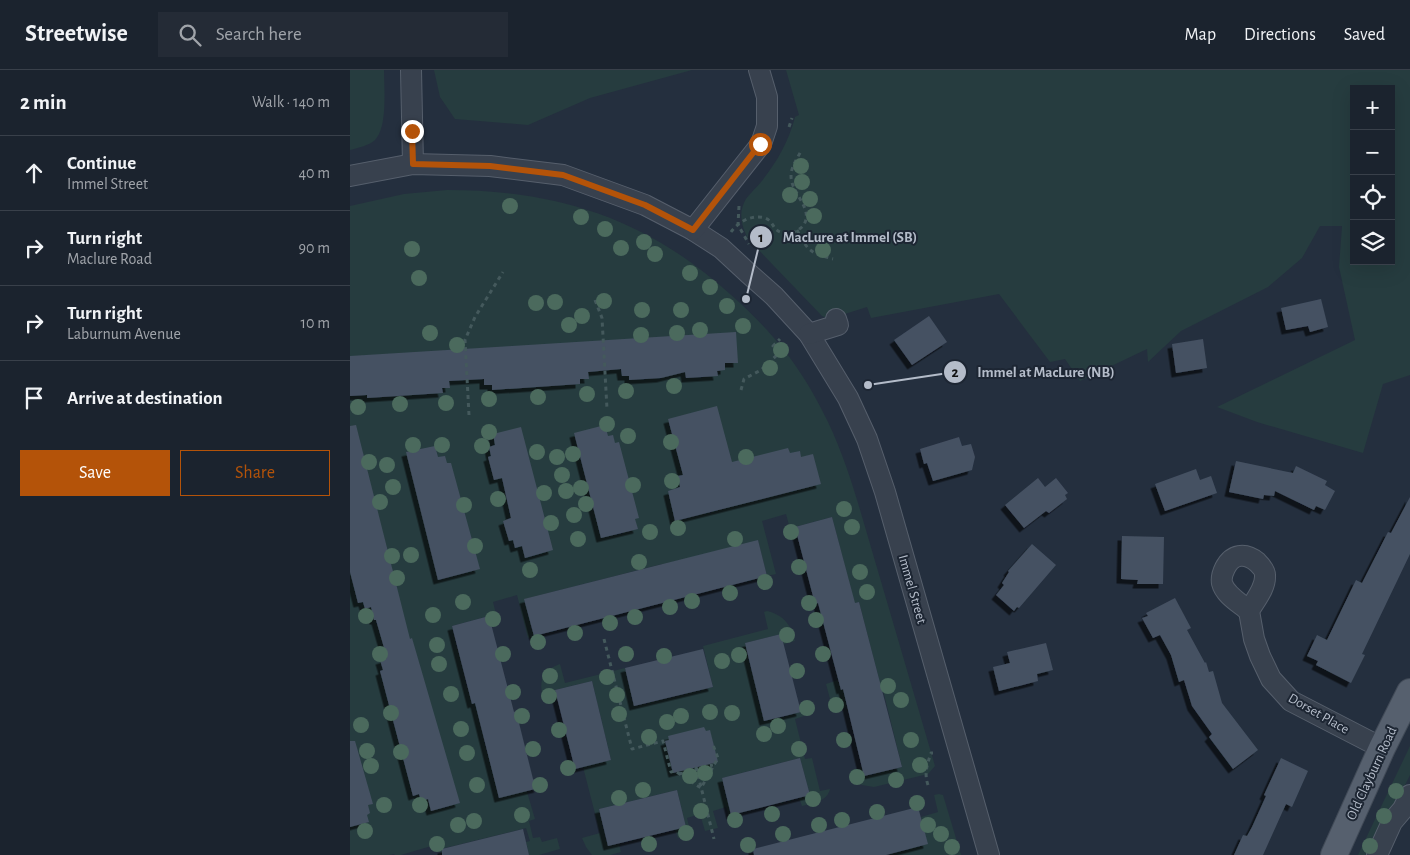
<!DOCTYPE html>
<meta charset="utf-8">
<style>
body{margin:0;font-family:"Alegreya Sans",sans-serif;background:#242b36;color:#f1f3f6}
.controls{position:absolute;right:15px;top:15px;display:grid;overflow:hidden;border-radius:0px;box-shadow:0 5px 20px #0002}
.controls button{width:45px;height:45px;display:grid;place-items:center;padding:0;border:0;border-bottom:1px solid #39404a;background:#1b232e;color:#f1f3f6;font:25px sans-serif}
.stop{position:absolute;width:15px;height:15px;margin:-11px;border:4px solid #b45309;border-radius:50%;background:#fff}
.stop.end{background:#b45309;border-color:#fff;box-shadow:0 1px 5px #0008}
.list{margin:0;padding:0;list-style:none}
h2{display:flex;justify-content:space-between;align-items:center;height:65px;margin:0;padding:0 20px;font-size:21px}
h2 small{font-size:16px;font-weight:400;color:#a0a4aa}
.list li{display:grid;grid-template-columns:32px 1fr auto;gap:15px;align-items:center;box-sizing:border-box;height:75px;padding:0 20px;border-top:1px solid #39404a}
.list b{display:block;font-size:19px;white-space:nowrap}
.list p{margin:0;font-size:16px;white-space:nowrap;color:#a0a4aa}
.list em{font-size:16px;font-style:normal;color:#a0a4aa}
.actions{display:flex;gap:10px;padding:15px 20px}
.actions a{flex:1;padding:11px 0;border:1px solid #b45309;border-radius:0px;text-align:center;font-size:18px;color:#b45309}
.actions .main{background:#b45309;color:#fff}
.icon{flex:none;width:28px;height:28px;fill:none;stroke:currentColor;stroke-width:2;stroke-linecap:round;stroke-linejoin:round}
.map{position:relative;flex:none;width:1060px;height:785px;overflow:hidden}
header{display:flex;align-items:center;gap:30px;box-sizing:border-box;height:70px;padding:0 25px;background:#1b232e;border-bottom:1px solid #39404a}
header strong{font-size:24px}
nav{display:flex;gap:28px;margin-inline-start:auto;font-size:18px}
.search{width:350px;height:45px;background:#242b36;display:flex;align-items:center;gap:12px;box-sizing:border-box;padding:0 18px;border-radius:0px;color:#a0a4aa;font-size:19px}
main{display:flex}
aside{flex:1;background:#1b232e}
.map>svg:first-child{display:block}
.green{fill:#263c3f;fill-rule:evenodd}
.building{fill:#455162;filter:url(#shadow)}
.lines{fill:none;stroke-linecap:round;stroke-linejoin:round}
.minor-casing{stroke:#565f6c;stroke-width:22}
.major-casing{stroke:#414a57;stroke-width:28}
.path{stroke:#44595c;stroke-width:3;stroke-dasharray:4 4;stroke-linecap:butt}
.minor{stroke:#38414e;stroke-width:20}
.major{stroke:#56606e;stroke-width:26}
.tree{fill:#4b6a5d}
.route{stroke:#b45309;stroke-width:6}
.labels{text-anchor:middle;stroke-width:4;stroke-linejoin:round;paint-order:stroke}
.street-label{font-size:14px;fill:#b4bcc9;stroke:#1d2633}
.leader{fill:none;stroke:#b4bcc9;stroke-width:2}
.callout-dot{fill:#b4bcc9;stroke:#1d2633;stroke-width:2}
.mark-label{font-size:15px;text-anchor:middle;font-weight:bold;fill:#111}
.callout-label{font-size:15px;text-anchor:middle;font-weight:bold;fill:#b4bcc9;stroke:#1d2633;stroke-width:4;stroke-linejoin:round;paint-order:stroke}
</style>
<header>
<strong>Streetwise</strong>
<div class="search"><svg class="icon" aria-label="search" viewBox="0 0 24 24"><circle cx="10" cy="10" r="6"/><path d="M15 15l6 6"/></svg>Search here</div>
<nav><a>Map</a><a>Directions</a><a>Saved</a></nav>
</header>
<main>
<aside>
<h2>2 min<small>Walk · 140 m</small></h2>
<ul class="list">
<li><svg class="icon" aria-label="ahead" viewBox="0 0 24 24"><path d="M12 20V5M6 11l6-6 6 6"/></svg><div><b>Continue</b><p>Immel Street</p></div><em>40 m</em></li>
<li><svg class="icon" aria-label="right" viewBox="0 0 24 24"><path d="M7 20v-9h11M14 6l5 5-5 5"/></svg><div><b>Turn right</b><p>Maclure Road</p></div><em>90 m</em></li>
<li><svg class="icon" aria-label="right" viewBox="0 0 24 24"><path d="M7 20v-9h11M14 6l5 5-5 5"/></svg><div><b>Turn right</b><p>Laburnum Avenue</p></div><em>10 m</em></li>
<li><svg class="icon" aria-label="arrive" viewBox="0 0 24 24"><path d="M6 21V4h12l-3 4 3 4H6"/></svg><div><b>Arrive at destination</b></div></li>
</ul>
<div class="actions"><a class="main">Save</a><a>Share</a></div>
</aside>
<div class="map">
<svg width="1060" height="785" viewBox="0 0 1060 785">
<defs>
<filter id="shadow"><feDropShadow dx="-4.5" dy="4.5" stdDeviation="0" flood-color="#0009"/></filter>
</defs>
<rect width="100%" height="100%" fill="#242f3e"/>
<g class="green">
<path d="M 0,0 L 34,0 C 34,17 38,57 25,70 C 20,75 8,78 0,80 Z"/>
<polygon points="84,0 342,0 240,28 178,55 105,49 90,27"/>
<path d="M 436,0 L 1060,0 L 1060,305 L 1033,314 L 1013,383 L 907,352 L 867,337 L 1005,270 L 989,197 L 992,156 L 970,156 L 952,188 L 918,217 L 831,261 L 798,292 L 797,279 L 730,311 L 715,289 L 700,292 L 649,224 L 521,248 L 517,237 L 479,249 L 472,246 L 399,170 C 393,160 388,145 394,133 C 397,125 406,119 411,112 C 427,92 439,71 445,47 L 449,45 ZM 1004,19 L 1041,19 L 1041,191 L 1004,191 Z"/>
<path d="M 97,120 C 208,120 297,149 380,224 C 425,264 452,298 478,352 C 499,396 511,444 525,491 C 545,559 565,627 585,696 L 578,704 L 524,717 L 512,715 L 507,712 L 504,708 L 501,700 L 512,698 L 515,706 L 552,697 L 533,620 L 495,629 L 497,637 L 483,640 L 476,614 L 488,610 L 491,620 L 529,609 L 509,532 L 471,542 L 473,552 L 462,555 L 459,545 L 476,540 L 474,533 L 457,537 L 454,527 L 462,525 L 465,534 L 502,524 L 482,447 L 445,457 L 447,465 L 442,466 L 436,444 L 412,451 L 426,504 L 417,506 L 408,470 L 320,522 L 312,494 L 175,529 L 184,566 L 178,568 L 167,525 L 143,532 L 146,544 L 102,556 L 122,633 L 149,627 L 185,749 L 179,751 L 183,768 L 190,767 L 192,772 L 207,768 L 210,779 L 189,785 L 179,785 L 176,772 L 180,771 L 176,758 L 95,778 L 96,785 L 92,785 L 88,774 L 51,785 L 45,785 L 44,784 L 39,785 L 0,785 L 0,136 L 54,124 Z"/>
<path d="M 417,541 C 434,545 441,555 445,571 L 434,574 L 431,564 L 395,573 L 414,651 L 453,641 L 454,646 L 445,649 L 455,689 L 462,688 L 470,721 L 480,719 C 477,732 463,733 452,736 L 449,728 L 460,725 L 450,688 L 372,708 L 381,745 L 391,743 L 393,751 L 381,754 L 376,737 L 363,741 L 368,758 L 355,761 L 350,744 L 337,748 L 341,765 L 328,768 L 325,759 L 336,757 L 327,720 L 249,739 L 258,776 L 269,774 L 271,782 L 260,785 L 242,785 L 236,777 L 232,768 L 250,763 L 233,697 L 261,690 L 242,611 L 205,620 L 207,629 L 194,632 C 189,614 189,601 210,594 L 215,613 L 275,598 L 285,636 L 363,617 L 353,576 L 418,559 L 414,542 Z"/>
<polygon points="1060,676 1060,705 1020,785 1008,785"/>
<polygon points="589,724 593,725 611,785 536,785 577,774 571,747 588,742 584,725"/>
</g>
<g class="building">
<polygon points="971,229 978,257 960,262 958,256 936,260 931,238"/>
<polygon points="579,246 597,272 562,295 544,270"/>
<polygon points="386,262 388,293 375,293 375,300 367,301 368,306 336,308 335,302 311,308 279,310 279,306 272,306 271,299 238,302 239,309 230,309 230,314 142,320 142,315 134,315 134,309 99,311 100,318 92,318 93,323 17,328 17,325 0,326 0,286"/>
<polygon points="853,269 857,298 826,303 822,274"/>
<polygon points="367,336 382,392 438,378 440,383 450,381 451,387 463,384 471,414 325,451 318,421 330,417 328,406 333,405 318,349"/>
<polygon points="6,355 60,569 62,568 110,733 81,741 78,729 71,731 69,724 63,726 30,601 33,600 30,590 37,588 26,550 24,550 21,537 15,539 13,532 8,533 0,502 0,356"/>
<polygon points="255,355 258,366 263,365 265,373 269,372 289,448 285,449 288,459 251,468 224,363"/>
<polygon points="171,357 203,480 175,488 172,476 165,478 163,470 159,471 153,451 161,448 152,408 144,410 138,387 141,386 139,377 145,375 143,364"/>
<polygon points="609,367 612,376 621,374 625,387 622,400 583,411 577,393 574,394 570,379"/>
<polygon points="85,376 88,387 95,386 97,393 101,393 130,499 88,510 56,382"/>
<polygon points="886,391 943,403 946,396 977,411 975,415 985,421 975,440 966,436 964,440 925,421 924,426 914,425 913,429 879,422"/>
<polygon points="846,399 850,410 861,406 867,423 815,441 805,414"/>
<polygon points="688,408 695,417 706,408 718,423 715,425 717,429 699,443 696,441 674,458 655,435"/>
<polygon points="1060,427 1060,484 1012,584 1015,585 1001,613 966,595 968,591 957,586 967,565 977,570 1006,510 1012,513 1038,462 1041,463"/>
<polygon points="482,447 505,533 509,532 552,697 514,706 493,619 491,620 468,533 465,534 445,457"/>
<polygon points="772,466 814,467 813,514 787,514 788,510 771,509"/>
<polygon points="408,470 417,506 184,566 174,529"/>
<polygon points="682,474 706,495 669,538 667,537 664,541 646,525 654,515 652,513 659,502 658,501"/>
<polygon points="825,528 841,558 837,560 855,593 856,592 859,602 863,601 872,633 908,680 883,699 859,667 862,664 842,636 834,610 829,612 821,585 810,565 803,568 792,548 798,546 796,543"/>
<polygon points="139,546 164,642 166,641 183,709 189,718 149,728 125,633 122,634 102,556"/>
<polygon points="431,564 451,642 414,651 395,573"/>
<polygon points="696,573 703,600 687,604 688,611 649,621 643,597 660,593 657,582"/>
<polygon points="353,579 363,617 284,636 275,598"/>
<polygon points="242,611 261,690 225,699 205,620"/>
<polygon points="354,657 356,661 360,660 368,692 323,703 315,671 319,670 318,666"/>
<polygon points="0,671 5,671 23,734 18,735 20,743 17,745 19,752 0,757"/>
<polygon points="450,688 460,725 381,745 372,708"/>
<polygon points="931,688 958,701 942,737 936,734 913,785 884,785 893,765 897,766 902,757 916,726 914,725"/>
<polygon points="327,720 336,757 258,776 249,739"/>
<polygon points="568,737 578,774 536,785 404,785 403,779"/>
<polygon points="173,759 179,785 92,785 92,779"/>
</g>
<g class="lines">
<defs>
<g id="minor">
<polyline points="61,0 63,94"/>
<polyline points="0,106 63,94 140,96 213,105 295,135 343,160 371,178 398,203 424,226 459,264 498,328 517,369 535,422 639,785"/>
<polyline points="343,160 411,74 417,56 417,27 409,0"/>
<polyline points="459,264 488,255 486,249"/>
<path d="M 899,541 C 890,533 875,525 872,513 C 871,508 873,502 875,498 C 882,484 895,482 907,492 C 910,495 915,500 915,505 C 916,518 905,530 899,541 L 904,569 L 910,586 L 921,609 L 941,631 L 1032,678"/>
<polyline points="1027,785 1042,752 1053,739 1060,725"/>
</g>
<polyline id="major" points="984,785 1032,678 1060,622"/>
</defs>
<use href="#minor" class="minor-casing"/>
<use href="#major" class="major-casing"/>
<g class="path">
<polyline points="439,57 442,48"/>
<polyline points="389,136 388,155 399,174"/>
<path d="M 447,160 C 458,182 461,183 483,189"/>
<path d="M 381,162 C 388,152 402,144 415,148 C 426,152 421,164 439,163 C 445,162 449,160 453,156 C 465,139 441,124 441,106 C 441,97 447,89 451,81"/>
<polyline points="245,230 252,248 257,339"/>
<polyline points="391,320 394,309 411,300 429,283 423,276 430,269"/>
<polyline points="119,345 115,270 125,247 153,202"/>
<polyline points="254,569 282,679 313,671 321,702 325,701 351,718 368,688 363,675"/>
<polyline points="346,697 364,769"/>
<polyline points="329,704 363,695"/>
<path d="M 578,715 C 574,703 577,695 581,683 L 583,683"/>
</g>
<use href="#minor" class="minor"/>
<use href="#major" class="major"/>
</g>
<g class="tree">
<circle cx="451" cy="96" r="8"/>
<circle cx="452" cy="112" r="8"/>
<circle cx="440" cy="125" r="8"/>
<circle cx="460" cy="129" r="8"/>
<circle cx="160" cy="136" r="8"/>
<circle cx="464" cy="146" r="8"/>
<circle cx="231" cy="147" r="8"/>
<circle cx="255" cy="159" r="8"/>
<circle cx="294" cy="172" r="8"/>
<circle cx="271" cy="178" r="8"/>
<circle cx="62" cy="179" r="8"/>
<circle cx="473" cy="180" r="8"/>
<circle cx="305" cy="184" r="8"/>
<circle cx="340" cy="203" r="8"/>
<circle cx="69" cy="208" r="8"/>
<circle cx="360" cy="217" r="8"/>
<circle cx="254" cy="231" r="8"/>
<circle cx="205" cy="232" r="8"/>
<circle cx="186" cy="233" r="8"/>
<circle cx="377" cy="236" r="8"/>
<circle cx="292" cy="240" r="8"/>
<circle cx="331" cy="240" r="8"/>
<circle cx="232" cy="246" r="8"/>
<circle cx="219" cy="255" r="8"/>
<circle cx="393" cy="256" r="8"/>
<circle cx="350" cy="260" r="8"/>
<circle cx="80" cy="263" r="8"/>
<circle cx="327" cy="263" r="8"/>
<circle cx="291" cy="265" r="8"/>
<circle cx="107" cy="275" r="8"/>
<circle cx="431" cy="280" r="8"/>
<circle cx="420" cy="298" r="8"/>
<circle cx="324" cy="316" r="8"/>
<circle cx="276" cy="321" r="8"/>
<circle cx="237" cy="324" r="8"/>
<circle cx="188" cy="327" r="8"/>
<circle cx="139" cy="329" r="8"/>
<circle cx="96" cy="333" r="8"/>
<circle cx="50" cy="334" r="8"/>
<circle cx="8" cy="337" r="8"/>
<circle cx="257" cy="354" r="8"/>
<circle cx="139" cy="362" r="8"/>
<circle cx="278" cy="366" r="8"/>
<circle cx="321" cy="372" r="8"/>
<circle cx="63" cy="375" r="8"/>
<circle cx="92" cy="375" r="8"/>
<circle cx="132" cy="376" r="8"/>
<circle cx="187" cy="382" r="8"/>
<circle cx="223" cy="384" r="8"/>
<circle cx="207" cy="387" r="8"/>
<circle cx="396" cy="387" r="8"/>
<circle cx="19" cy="392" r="8"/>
<circle cx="37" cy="395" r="8"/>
<circle cx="212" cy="405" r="8"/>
<circle cx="322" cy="411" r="8"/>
<circle cx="283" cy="415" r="8"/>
<circle cx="43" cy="417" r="8"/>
<circle cx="231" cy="418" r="8"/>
<circle cx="216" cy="421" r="8"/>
<circle cx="194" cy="423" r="8"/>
<circle cx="148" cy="429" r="8"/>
<circle cx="30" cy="432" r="8"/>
<circle cx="236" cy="434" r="8"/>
<circle cx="114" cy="435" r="8"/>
<circle cx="494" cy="439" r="8"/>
<circle cx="224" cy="445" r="8"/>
<circle cx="201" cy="453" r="8"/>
<circle cx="502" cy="457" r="8"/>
<circle cx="328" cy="458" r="8"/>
<circle cx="300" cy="462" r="8"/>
<circle cx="441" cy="462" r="8"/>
<circle cx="228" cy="469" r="8"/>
<circle cx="385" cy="469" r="8"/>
<circle cx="125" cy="476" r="8"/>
<circle cx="61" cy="485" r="8"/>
<circle cx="42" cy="486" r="8"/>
<circle cx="289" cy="492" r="8"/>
<circle cx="449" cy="497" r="8"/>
<circle cx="180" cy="500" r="8"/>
<circle cx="510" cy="502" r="8"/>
<circle cx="47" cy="508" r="8"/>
<circle cx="415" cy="512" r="8"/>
<circle cx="517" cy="522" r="8"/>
<circle cx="380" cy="523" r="8"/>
<circle cx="342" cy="531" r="8"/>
<circle cx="113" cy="532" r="8"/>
<circle cx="459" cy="533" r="8"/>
<circle cx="320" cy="537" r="8"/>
<circle cx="83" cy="545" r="8"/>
<circle cx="16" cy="546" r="8"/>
<circle cx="285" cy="547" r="8"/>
<circle cx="143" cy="549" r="8"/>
<circle cx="466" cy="550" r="8"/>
<circle cx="260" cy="553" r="8"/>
<circle cx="225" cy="563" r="8"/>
<circle cx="437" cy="565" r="8"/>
<circle cx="188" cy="572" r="8"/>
<circle cx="87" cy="575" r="8"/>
<circle cx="30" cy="584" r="8"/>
<circle cx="153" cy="584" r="8"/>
<circle cx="276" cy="584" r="8"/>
<circle cx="473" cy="584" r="8"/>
<circle cx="389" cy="585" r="8"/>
<circle cx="314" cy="586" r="8"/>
<circle cx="372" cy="591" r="8"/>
<circle cx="89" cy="594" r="8"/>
<circle cx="447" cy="601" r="8"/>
<circle cx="200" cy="606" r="8"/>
<circle cx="257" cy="607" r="8"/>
<circle cx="538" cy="616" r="8"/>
<circle cx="163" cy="622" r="8"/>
<circle cx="101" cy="624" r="8"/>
<circle cx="267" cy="625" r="8"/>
<circle cx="199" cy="626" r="8"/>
<circle cx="551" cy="630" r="8"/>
<circle cx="486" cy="635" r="8"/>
<circle cx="457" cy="638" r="8"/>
<circle cx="360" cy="642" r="8"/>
<circle cx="41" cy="643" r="8"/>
<circle cx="382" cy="643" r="8"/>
<circle cx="269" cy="644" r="8"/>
<circle cx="172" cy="646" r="8"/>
<circle cx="331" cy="646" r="8"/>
<circle cx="317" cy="652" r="8"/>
<circle cx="11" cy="655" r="8"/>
<circle cx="428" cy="656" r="8"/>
<circle cx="111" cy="659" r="8"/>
<circle cx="209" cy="660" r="8"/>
<circle cx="414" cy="664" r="8"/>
<circle cx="299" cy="667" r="8"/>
<circle cx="494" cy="670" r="8"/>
<circle cx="561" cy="670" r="8"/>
<circle cx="183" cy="679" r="8"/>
<circle cx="449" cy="679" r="8"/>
<circle cx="17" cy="681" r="8"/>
<circle cx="51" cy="682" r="8"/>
<circle cx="117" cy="683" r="8"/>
<circle cx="570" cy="695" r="8"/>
<circle cx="21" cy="696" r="8"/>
<circle cx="218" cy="698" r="8"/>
<circle cx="355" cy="703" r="8"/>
<circle cx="340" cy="706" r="8"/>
<circle cx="507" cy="707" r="8"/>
<circle cx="546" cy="710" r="8"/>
<circle cx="127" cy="715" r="8"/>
<circle cx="190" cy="715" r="8"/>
<circle cx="293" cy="720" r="8"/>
<circle cx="1046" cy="721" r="8"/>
<circle cx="269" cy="728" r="8"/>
<circle cx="463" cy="729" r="8"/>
<circle cx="567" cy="733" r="8"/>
<circle cx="34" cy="735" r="8"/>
<circle cx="70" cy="735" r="8"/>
<circle cx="351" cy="741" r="8"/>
<circle cx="527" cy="742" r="8"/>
<circle cx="422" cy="744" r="8"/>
<circle cx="172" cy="745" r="8"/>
<circle cx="1034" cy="746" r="8"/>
<circle cx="385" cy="750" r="8"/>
<circle cx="492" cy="750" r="8"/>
<circle cx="124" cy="751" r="8"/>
<circle cx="108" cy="755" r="8"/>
<circle cx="469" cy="755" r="8"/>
<circle cx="578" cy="755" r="8"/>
<circle cx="15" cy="761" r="8"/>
<circle cx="336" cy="763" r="8"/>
<circle cx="433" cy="764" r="8"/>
<circle cx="591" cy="764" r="8"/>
<circle cx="87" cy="774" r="8"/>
<circle cx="299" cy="774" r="8"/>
<circle cx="398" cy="775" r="8"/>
<circle cx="1020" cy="776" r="8"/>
<circle cx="602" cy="777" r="8"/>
</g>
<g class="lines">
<polyline class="route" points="62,61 63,94 140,96 213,105 295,135 343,160 410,74"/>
</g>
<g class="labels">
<g class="street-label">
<text transform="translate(563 519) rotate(74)" y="5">Immel Street</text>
<text transform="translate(969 643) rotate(30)" y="5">Dorset Place</text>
<text transform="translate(1021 703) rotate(-65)" y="5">Old Clayburn Road</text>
</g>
</g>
<path class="leader" d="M396 229L411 167M518 315L605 302"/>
<g class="callout-dot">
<circle cx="396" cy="229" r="5"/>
<circle cx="518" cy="315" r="5"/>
<circle cx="411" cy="167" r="12"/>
<circle cx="605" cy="302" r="12"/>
</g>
<g class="mark-label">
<text x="411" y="172">1</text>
<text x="605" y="307">2</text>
</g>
<g class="callout-label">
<text x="500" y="172">MacLure at Immel (SB)</text>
<text x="696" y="307">Immel at MacLure (NB)</text>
</g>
</svg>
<div class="controls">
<button>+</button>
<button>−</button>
<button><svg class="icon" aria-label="locate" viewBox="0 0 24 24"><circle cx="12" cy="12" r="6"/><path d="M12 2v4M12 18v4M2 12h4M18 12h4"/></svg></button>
<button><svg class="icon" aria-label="layers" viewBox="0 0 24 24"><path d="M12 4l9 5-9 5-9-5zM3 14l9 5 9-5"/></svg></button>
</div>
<div class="stop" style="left:410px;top:74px"></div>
<div class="stop end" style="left:62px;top:61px"></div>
</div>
</main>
